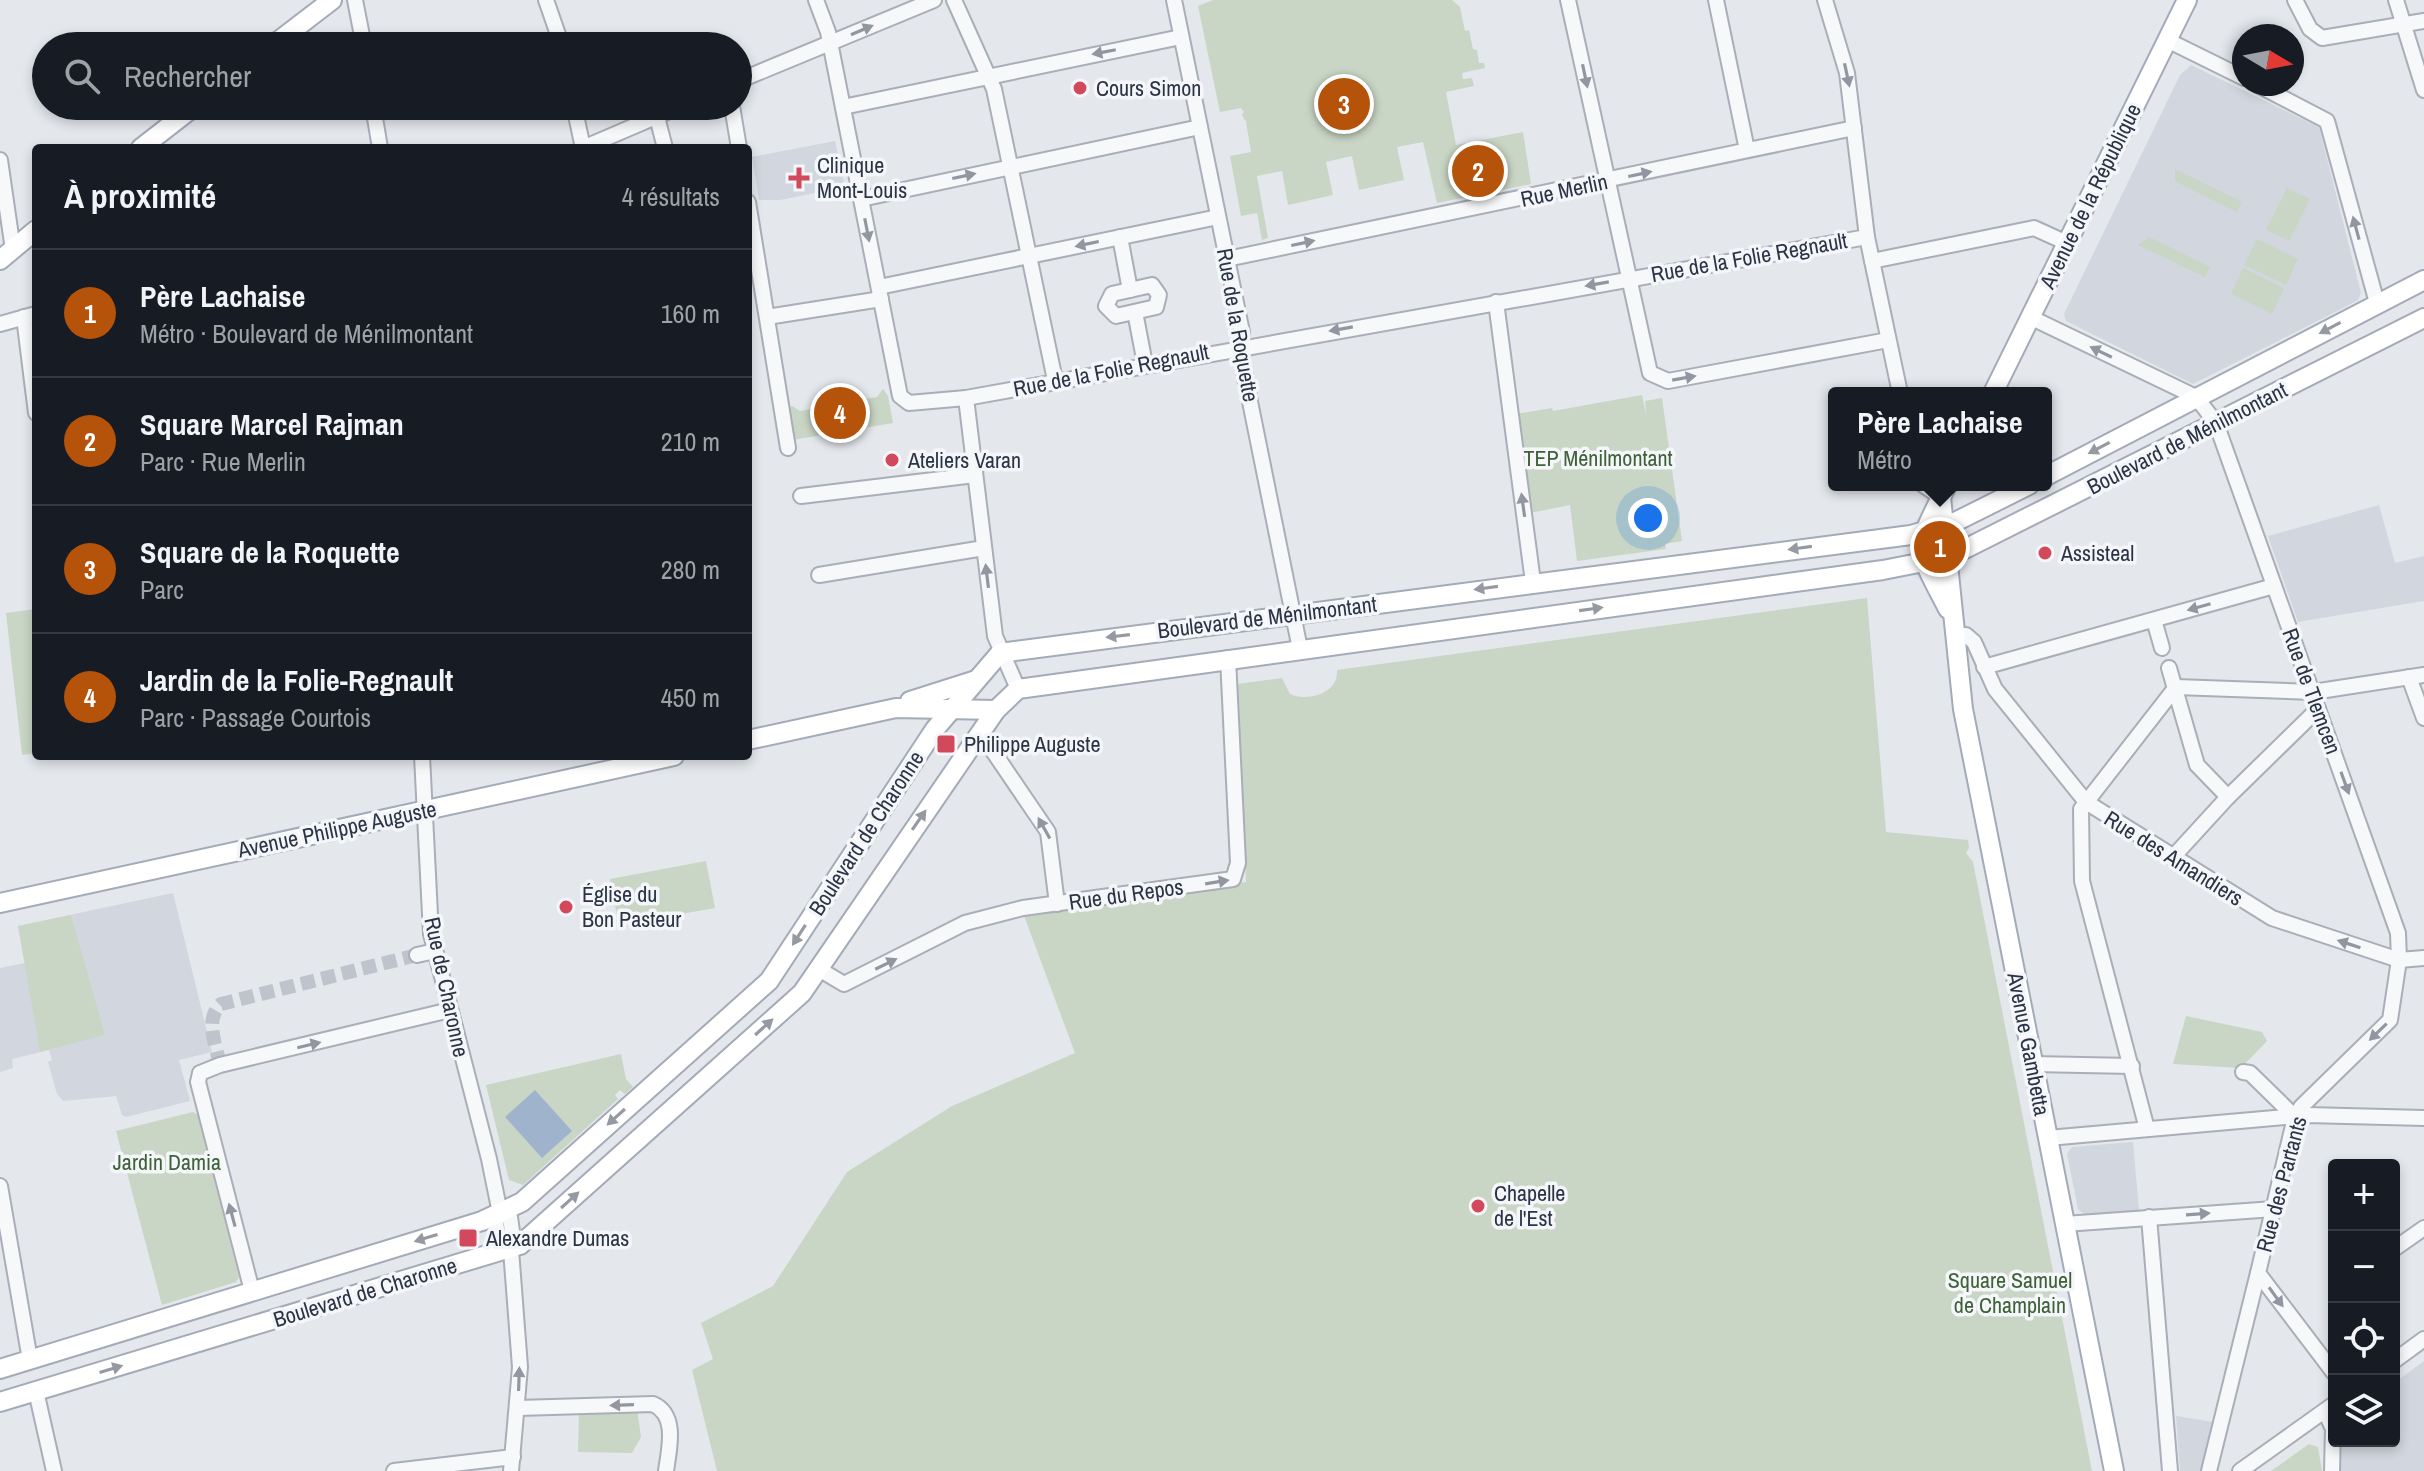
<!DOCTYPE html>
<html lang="fr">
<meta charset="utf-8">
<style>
body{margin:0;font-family:"Archivo Narrow",sans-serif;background:#242831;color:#f1f3f6}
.controls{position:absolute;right:24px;bottom:24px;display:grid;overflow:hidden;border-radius:8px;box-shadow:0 4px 12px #0003}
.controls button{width:72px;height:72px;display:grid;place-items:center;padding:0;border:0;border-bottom:2px solid #363941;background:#171b24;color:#f1f3f6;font:40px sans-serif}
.compass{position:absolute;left:2232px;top:24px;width:72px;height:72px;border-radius:50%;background:#171b24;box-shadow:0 4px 12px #0003;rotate:100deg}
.you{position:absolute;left:1648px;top:518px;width:28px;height:28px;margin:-20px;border:6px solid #fff;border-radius:50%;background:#1a73e8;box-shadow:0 0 0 12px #1a73e833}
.badge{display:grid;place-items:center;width:52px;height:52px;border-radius:50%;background:#b45309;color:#fff;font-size:26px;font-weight:700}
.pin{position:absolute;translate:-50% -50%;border:4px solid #fff;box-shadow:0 2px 8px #0006}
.popup{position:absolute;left:1828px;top:387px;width:224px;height:104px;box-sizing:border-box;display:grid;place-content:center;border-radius:8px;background:#171b24;filter:drop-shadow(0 2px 6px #0005);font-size:26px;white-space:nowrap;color:#9ea1a6}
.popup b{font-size:30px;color:#f1f3f6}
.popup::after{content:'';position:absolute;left:50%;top:100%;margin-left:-16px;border:16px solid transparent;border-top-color:#171b24}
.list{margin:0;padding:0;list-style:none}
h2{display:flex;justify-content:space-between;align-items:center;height:104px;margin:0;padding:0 32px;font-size:34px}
h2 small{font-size:26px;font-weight:400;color:#9ea1a6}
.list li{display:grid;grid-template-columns:52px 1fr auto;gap:24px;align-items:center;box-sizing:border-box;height:128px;padding:0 32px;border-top:2px solid #363941}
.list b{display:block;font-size:30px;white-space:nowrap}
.list p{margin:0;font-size:26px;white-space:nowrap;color:#9ea1a6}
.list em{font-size:26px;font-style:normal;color:#9ea1a6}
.icon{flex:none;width:44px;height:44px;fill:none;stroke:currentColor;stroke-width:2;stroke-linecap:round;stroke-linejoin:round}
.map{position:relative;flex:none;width:2424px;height:1471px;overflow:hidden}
.search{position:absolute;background:#171b24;box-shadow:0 4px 12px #0003;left:32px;top:32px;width:720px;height:88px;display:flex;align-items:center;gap:20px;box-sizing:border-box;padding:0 28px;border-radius:44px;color:#9ea1a6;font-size:30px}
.panel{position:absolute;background:#171b24;box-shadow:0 4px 12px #0003;left:32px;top:144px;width:720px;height:616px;border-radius:8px}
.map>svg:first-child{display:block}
.built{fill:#d2d6de}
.green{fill:#c9d6c5}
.water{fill:#9fb4cc}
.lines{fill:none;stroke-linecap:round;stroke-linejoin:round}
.minor-tunnel{stroke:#bfc3cb;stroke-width:14;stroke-dasharray:14 7;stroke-linecap:butt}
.minor-casing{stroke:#a9aeb7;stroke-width:18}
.major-casing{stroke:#a3abb8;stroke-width:22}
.minor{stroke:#f7f8fa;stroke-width:14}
.major{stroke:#fff;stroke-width:18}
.oneway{fill:#9196a0}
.oneway2{fill:#959aa2}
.poi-dot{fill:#d1495b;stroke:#f4f6f9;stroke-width:3}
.labels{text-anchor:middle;stroke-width:7;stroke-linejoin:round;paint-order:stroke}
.poi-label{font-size:22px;fill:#2b3445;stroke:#f4f6f9;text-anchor:start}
.street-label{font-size:22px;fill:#2b3445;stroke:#f4f6f9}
.park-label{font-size:22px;fill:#3f6138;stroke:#f4f6f9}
</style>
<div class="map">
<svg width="2424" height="1471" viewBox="0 0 2424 1471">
<rect width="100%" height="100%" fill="#e4e7ec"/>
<g class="built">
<polygon points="2191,65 2319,127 2361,293 2358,300 2345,307 2193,384 2076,326 2066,321 2064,314 2180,75"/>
<polygon points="835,141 845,187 780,200 759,200 752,157"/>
<polygon points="2379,505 2395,563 2424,556 2424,601 2298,622 2268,536"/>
<polygon points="173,893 212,1052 179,1060 190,1101 126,1117 122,1115 116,1096 63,1101 57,1094 48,1062 52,1060 49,1050 12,1059 13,1068 0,1072 0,968 25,963 18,926"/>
<polygon points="2133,1142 2139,1210 2085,1215 2078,1209 2067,1154 2072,1147"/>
<polygon points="2424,1361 2424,1471 2340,1471 2342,1441 2394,1441 2394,1383"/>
<polygon points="2176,1416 2213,1422 2201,1471 2180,1471"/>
</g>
<g class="green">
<polygon points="1213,0 1452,0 1460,7 1465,31 1469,30 1473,49 1477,50 1479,63 1484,63 1485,68 1462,73 1463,79 1472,78 1474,86 1446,92 1456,145 1523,132 1531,184 1437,203 1423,142 1397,147 1404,180 1359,190 1352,156 1326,162 1333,195 1288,205 1282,171 1257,176 1268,238 1262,240 1257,213 1241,216 1230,156 1251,152 1246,122 1242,115 1244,112 1241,108 1220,112 1198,6"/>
<polygon points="2175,169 2242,202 2237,212 2175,181"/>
<polygon points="2287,188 2310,199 2289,241 2266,230"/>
<polygon points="2149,237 2210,267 2205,277 2138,245"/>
<polygon points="2257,239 2298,259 2286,285 2244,265"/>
<polygon points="2243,268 2284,288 2272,314 2231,294"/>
<polygon points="883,389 888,396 893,423 792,440 787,409 792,406 800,411 877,397"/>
<polygon points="1642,395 1646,415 1645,401 1662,398 1682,541 1665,544 1666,549 1577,561 1570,505 1530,513 1516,414 1552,408 1553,411"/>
<path d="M 1867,598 L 1886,832 L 1968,840 L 1969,848 L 1966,853 L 1973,862 L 2092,1471 L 717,1471 L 692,1370 L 713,1359 L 701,1323 L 773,1286 L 847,1172 L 952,1106 L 1075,1053 L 1023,913 L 1246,882 L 1238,684 L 1282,678 L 1290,694 C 1307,702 1339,694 1337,670 Z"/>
<polygon points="36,609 36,753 22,755 6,613"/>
<polygon points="706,861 715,908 619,925 610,879"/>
<polygon points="71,915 105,1035 40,1052 18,926"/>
<polygon points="2186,1016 2262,1032 2267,1041 2241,1068 2173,1064"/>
<polygon points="621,1054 626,1079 633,1087 625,1094 620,1090 615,1095 618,1099 523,1185 509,1180 486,1085"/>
<polygon points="193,1112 198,1115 239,1277 236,1282 162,1305 116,1131"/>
<polygon points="637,1409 641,1437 632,1453 578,1452 579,1410"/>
<polygon points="2309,1444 2318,1447 2322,1471 2271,1471"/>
</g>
<polygon class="water" points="535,1090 572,1131 542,1158 505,1117"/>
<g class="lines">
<path class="minor-tunnel" d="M 220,1065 C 216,1045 204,1019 221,1004 L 417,955"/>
<defs>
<g id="minor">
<polyline points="355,0 364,46"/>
<polyline points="546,0 562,46"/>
<polyline points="816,0 828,32 900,396 909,403 966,398 1867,237"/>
<polyline points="954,0 994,89 1055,380"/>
<polyline points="1174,0 1242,332 1242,362 1300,649"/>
<polyline points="1568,0 1650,373 1668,381 1888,340"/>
<polyline points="1716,0 1747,150"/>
<polyline points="1825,0 1847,73 1867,237 1900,393"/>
<polyline points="2295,0 2310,29 2322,38 2424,21"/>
<polyline points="2396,0 2424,90"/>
<polyline points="2167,40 2244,78"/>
<polyline points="738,81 934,0"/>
<polyline points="2256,84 2327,121 2377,303"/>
<polyline points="373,106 380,148"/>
<polyline points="574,106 583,148"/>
<polyline points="732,106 739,148"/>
<polyline points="843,107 1181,37"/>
<polyline points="657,117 665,148"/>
<polyline points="583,148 681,106"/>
<polyline points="0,160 13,250"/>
<polyline points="861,199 1200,127"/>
<polyline points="748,202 788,448"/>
<polyline points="1120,237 1130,290"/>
<polyline points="1227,259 1854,128"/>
<polyline points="1872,261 2034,228 2067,243"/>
<polygon points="1152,285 1159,295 1156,307 1116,316 1106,306 1112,294"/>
<polyline points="879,287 1218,217"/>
<polyline points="1496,302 1533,582"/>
<polyline points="1135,312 1145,364"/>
<polyline points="24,317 36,413"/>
<polyline points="767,317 881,299"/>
<polyline points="2030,317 2196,397 2216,423 2398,933 2399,960 2390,1020 2301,1107 2295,1117 2258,1273 2334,1373"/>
<polyline points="0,324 36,314"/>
<polyline points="966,398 995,636 1018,689"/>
<polyline points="1923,485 1941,497"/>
<polyline points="801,496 975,475"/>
<polyline points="819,575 984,548"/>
<polyline points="2154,620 2162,648"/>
<polyline points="1954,636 1966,635 1974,642 1995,689 2086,802 2272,918 2399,960 2424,958"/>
<polyline points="1984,667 2274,586"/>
<polyline points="2169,668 2197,765 2228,797"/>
<polyline points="2409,677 2424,718"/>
<polyline points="980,732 1048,832 1057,904"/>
<polyline points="422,756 431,934 489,1159 500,1213 496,1223 498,1235 500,1243 511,1250"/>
<polyline points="2173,857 2228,797 2318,709"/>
<polyline points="417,955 435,951"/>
<polyline points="817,968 844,984 965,923 1023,908 1233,879 1238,863 1228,658"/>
<polyline points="2033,1064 2132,1066"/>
<polyline points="2243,1072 2250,1073 2295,1117"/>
<polyline points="2147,1129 2082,881 2081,809 2176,687 2313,692 2424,675"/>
<polyline points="2048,1138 2307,1115 2424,1118"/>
<polyline points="0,1186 30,1360"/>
<polyline points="500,1213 510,1217 513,1239 511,1250 520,1367 511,1471"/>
<polyline points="2149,1217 2170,1471"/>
<polyline points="2065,1224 2274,1209"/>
<polyline points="2394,1249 2424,1228"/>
<polyline points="252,1291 198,1082 200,1073 220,1065 450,1010"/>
<polyline points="2394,1361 2424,1339"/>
<polyline points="36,1391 54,1471"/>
<path d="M 518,1408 L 653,1404 C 678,1415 669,1449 666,1471"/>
<polyline points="2325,1411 2333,1429 2332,1471"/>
<polyline points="394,1471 513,1457"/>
<polyline points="2209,1471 2258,1273"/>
<polyline points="2240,1471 2334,1404"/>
</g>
<g id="major">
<polyline points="272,46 332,0"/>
<polyline points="141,148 195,106"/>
<polyline points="0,260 36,230"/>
<polyline points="1993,393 2187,0"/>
<polyline points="2046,476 2424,280"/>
<path d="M 1947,485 C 1914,553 1913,541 1948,609"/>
<polyline points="1941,497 1963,709 2114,1471"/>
<polyline points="910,701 976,680"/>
<polyline points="748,740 896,708 996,710"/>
<polyline points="0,903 674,756"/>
<polyline points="0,1369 482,1221 522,1202 769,981 935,729 1000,653 1911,535 1955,522 2029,485"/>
<polyline points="0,1402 520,1245 802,993 996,710 1018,689 1883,570 1949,557 2424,318"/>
</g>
</defs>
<use href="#minor" class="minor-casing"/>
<use href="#major" class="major-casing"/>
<use href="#minor" class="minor"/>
<use href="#major" class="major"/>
</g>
<defs><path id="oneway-solid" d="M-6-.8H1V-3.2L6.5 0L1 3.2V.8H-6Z" transform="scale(2)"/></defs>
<g class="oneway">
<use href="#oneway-solid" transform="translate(862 30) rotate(-23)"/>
<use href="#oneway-solid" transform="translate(1104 52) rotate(169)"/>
<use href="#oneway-solid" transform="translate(1847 75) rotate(78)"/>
<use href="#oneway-solid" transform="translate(1585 76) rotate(78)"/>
<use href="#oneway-solid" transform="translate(1640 174) rotate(-12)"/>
<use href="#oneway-solid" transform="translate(964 176) rotate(-12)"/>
<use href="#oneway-solid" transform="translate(2356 228) rotate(-105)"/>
<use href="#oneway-solid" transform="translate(867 230) rotate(79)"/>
<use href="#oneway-solid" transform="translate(1303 243) rotate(-12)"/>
<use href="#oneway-solid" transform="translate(1087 244) rotate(168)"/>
<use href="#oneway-solid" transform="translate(1597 284) rotate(170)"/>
<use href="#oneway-solid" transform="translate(1341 329) rotate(170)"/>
<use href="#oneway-solid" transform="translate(2101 352) rotate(-154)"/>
<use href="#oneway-solid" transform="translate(1684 378) rotate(-10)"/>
<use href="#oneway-solid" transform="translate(1523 505) rotate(-98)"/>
<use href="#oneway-solid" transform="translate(987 576) rotate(-97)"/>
<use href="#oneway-solid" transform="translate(2199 607) rotate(164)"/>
<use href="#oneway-solid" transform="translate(2345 783) rotate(70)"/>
<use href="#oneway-solid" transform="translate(1044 828) rotate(-119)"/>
<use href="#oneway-solid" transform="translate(1217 882) rotate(-9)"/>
<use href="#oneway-solid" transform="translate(2349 944) rotate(-162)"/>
<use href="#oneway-solid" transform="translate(886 964) rotate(-26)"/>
<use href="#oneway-solid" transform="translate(2378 1032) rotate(136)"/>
<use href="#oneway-solid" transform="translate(309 1045) rotate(-13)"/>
<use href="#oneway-solid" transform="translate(2198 1214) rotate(-4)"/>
<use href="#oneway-solid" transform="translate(232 1215) rotate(-105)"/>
<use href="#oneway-solid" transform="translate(2276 1297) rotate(54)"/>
<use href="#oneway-solid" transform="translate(519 1379) rotate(-88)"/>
<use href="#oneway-solid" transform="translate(622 1405) rotate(178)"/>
</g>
<g class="oneway2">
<use href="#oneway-solid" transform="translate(2330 328) rotate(152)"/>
<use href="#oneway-solid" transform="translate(2099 448) rotate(152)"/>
<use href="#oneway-solid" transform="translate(1800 548) rotate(172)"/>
<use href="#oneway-solid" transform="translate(1486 588) rotate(172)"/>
<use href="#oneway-solid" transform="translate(1591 609) rotate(-8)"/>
<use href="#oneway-solid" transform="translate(1118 636) rotate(173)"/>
<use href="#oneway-solid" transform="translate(919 820) rotate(-55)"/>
<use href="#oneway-solid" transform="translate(799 935) rotate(123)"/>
<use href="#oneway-solid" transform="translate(764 1027) rotate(-42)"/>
<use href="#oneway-solid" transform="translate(616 1117) rotate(138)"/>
<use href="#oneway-solid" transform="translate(570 1200) rotate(-42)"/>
<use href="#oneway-solid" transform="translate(426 1238) rotate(163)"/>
<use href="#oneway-solid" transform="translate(111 1369) rotate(-17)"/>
</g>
<g class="poi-dot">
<circle cx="1080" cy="88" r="8"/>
<path d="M795 166h8v8h8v8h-8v8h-8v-8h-8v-8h8z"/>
<circle cx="892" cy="460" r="8"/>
<circle cx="2045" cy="553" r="8"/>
<rect x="936" y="734" width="20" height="20" rx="4"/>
<circle cx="566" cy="907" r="8"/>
<circle cx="1478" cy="1206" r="8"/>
<rect x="458" y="1228" width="20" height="20" rx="4"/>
</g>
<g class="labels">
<g class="poi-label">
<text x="1096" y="96">Cours Simon</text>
<text x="817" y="173">Clinique<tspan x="817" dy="25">Mont-Louis</tspan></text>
<text x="908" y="468">Ateliers Varan</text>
<text x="2061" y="561">Assisteal</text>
<text x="964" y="752">Philippe Auguste</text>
<text x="582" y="902">Église du<tspan x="582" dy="25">Bon Pasteur</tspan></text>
<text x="1494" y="1201">Chapelle<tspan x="1494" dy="25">de l'Est</tspan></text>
<text x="486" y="1246">Alexandre Dumas</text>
</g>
<g class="street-label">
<text transform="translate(1564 190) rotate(-12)" y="8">Rue Merlin</text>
<text transform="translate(2090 196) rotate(-64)" y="8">Avenue de la République</text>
<text transform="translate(1749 257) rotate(-10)" y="8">Rue de la Folie Regnault</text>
<text transform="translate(1238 325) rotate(80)" y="8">Rue de la Roquette</text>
<text transform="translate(1111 370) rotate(-11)" y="8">Rue de la Folie Regnault</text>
<text transform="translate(2187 438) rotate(-27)" y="8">Boulevard de Ménilmontant</text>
<text transform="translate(1267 617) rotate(-7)" y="8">Boulevard de Ménilmontant</text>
<text transform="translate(2312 691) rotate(70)" y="8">Rue de Tlemcen</text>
<text transform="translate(337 829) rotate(-12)" y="8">Avenue Philippe Auguste</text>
<text transform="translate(866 833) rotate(-57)" y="8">Boulevard de Charonne</text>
<text transform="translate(2174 858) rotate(32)" y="8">Rue des Amandiers</text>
<text transform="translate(1126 894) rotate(-8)" y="8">Rue du Repos</text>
<text transform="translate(447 987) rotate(78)" y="8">Rue de Charonne</text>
<text transform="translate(2029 1044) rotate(79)" y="8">Avenue Gambetta</text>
<text transform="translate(2281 1184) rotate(-75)" y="8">Rue des Partants</text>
<text transform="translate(365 1292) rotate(-17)" y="8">Boulevard de Charonne</text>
</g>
<g class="park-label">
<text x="1598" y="466">TEP Ménilmontant</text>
<text x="167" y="1170">Jardin Damia</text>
<text x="2010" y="1288">Square Samuel<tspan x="2010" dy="25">de Champlain</tspan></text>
</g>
</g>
</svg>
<div class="controls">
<button>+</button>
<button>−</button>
<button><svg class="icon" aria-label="locate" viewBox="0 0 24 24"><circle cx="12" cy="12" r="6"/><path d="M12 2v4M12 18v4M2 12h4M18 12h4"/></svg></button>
<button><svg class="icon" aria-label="layers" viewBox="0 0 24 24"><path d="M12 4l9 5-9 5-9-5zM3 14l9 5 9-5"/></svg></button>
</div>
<svg class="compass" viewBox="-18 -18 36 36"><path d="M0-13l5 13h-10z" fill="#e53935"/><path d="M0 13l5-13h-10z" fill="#9ea1a6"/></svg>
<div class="you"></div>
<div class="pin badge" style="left:1940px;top:547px">1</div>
<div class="popup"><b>Père Lachaise</b>Métro</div>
<div class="pin badge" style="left:1478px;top:171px">2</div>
<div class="pin badge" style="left:1344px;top:104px">3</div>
<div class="pin badge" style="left:840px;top:413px">4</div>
<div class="search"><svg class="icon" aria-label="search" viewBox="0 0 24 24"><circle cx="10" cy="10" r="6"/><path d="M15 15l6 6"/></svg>Rechercher</div>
<section class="panel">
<h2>À proximité<small>4 résultats</small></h2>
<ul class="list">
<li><span class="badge">1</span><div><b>Père Lachaise</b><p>Métro · Boulevard de Ménilmontant</p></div><em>160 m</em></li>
<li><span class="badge">2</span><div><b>Square Marcel Rajman</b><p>Parc · Rue Merlin</p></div><em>210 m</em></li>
<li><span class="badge">3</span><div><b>Square de la Roquette</b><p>Parc</p></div><em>280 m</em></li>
<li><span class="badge">4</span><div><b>Jardin de la Folie-Regnault</b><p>Parc · Passage Courtois</p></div><em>450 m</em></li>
</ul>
</section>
</div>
